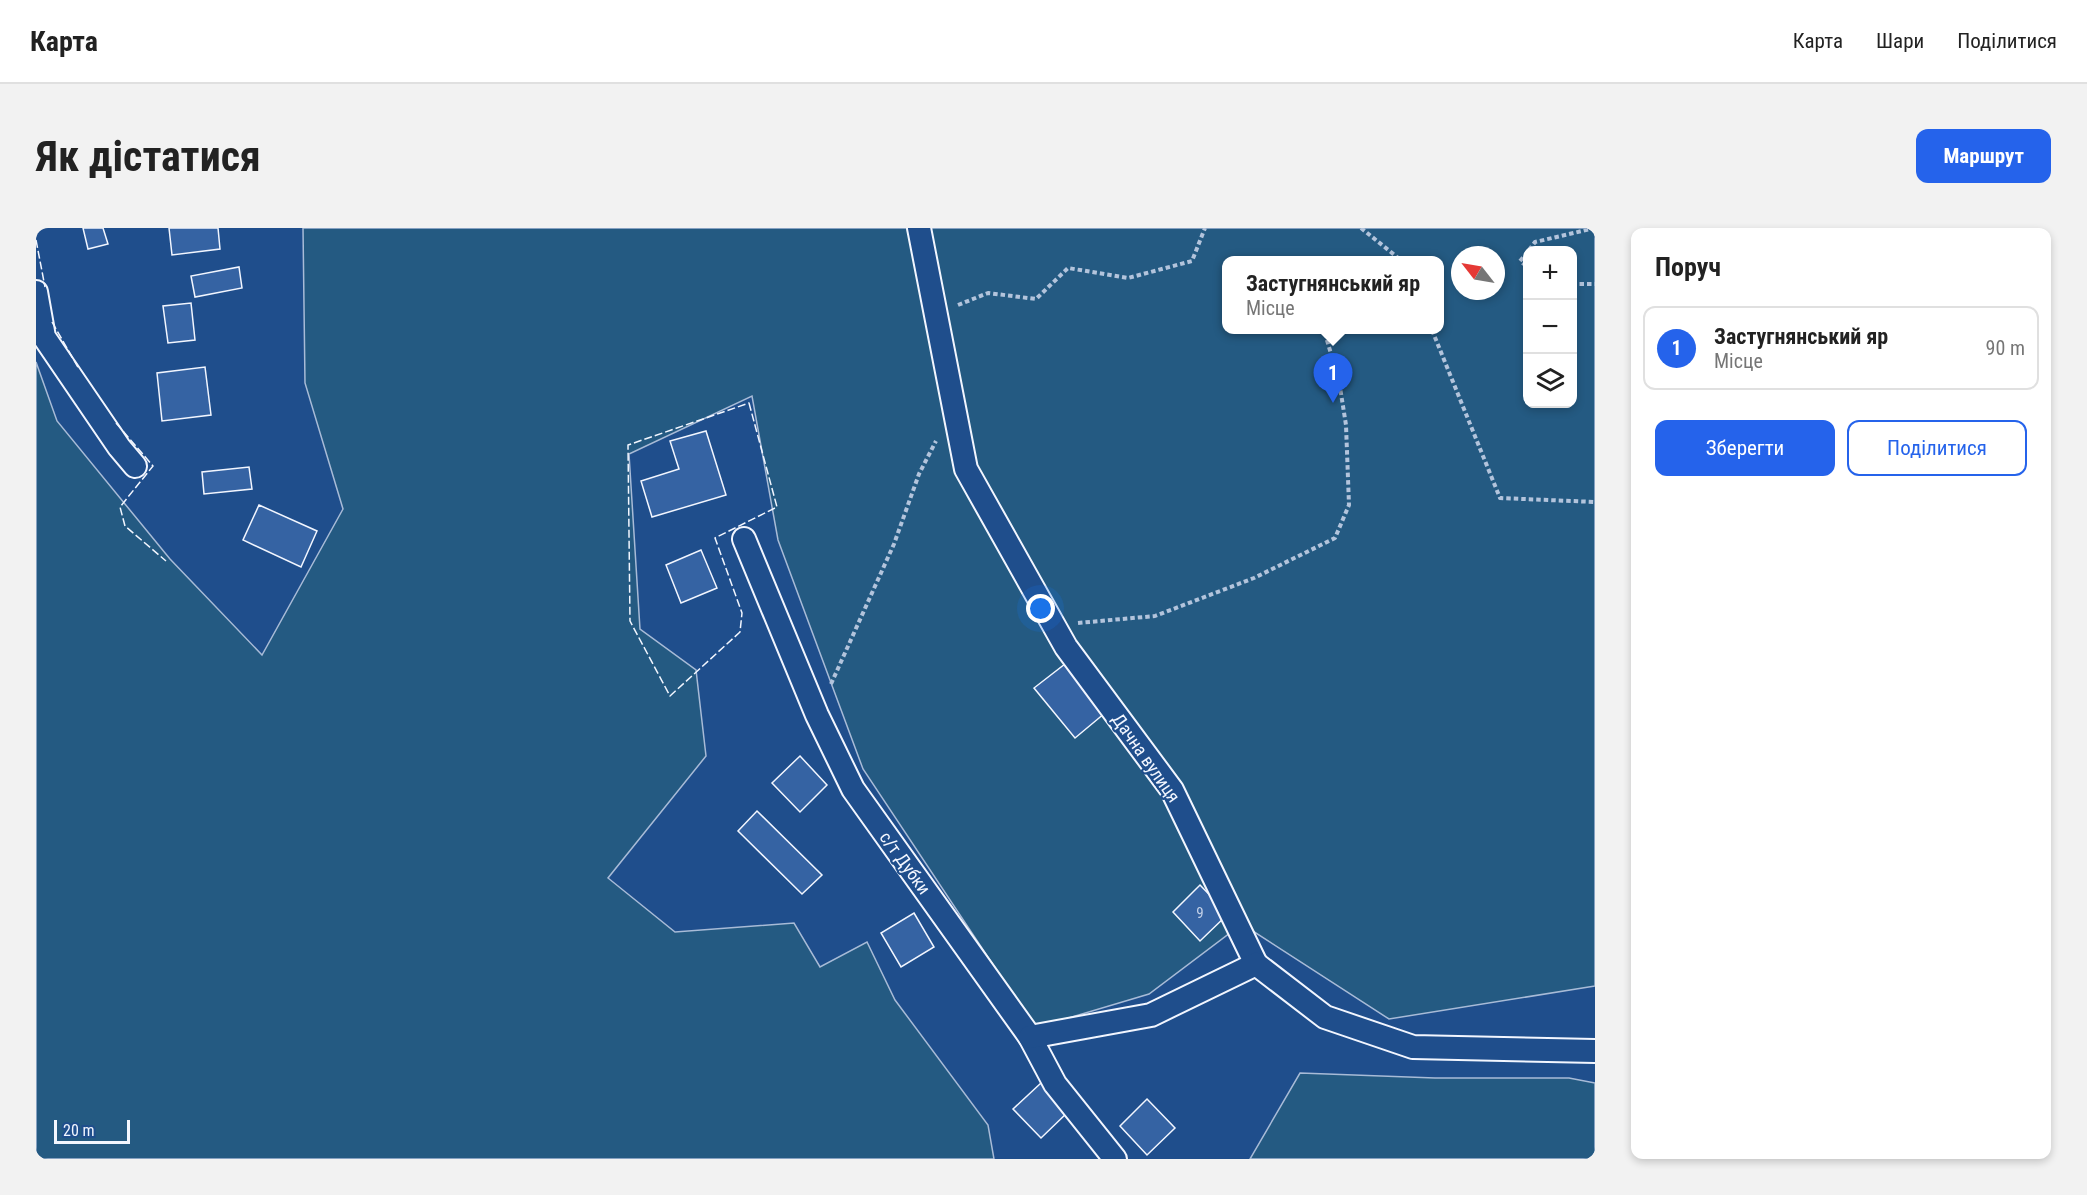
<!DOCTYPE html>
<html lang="uk">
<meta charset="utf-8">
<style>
body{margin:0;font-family:"Roboto Condensed",sans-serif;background:#f2f2f2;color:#222}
.controls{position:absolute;right:18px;top:18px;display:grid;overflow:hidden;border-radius:12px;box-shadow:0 3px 9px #0003}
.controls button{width:54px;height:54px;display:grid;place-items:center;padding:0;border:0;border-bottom:2px solid #e0e0e0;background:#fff;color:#222;font:30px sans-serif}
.compass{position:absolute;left:1415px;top:18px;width:54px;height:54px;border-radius:50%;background:#fff;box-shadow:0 3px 9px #0003;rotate:301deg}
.scale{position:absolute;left:18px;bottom:15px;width:76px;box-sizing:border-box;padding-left:6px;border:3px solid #f2f6ff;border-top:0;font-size:16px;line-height:21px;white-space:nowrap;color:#f2f6ff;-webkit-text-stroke:4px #1f4e8c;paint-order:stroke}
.you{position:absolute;left:1005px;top:381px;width:21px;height:21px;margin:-15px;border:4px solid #fff;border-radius:50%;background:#1a73e8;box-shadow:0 0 0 9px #1a73e833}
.badge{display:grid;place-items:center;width:39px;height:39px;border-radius:50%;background:#2563eb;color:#fff;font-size:20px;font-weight:700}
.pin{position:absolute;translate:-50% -50px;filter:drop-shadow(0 2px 3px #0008)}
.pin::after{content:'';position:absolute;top:32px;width:21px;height:18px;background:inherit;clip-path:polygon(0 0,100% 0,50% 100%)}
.popup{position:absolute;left:1186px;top:28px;width:222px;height:78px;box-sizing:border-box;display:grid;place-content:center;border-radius:12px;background:#fff;filter:drop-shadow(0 2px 4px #0005);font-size:20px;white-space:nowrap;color:#767676}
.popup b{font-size:22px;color:#222}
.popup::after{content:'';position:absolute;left:50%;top:100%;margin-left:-12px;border:12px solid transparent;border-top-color:#fff}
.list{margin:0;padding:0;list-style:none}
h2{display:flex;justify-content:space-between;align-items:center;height:78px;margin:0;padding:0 24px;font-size:26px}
h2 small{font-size:20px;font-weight:400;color:#767676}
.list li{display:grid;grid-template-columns:39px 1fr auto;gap:18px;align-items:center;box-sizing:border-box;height:84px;margin:0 12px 12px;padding:0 12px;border:2px solid #e0e0e0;border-radius:12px}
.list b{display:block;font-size:22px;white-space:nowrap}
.list p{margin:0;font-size:20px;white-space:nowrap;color:#767676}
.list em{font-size:20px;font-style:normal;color:#767676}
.actions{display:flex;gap:12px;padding:18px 24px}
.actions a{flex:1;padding:14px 0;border:2px solid #2563eb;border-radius:12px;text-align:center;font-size:21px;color:#2563eb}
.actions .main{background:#2563eb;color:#fff}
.icon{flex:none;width:33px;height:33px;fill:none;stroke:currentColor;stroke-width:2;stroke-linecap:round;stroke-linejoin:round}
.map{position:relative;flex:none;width:1559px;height:931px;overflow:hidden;border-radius:12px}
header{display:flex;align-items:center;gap:36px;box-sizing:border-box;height:84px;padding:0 30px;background:#fff;border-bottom:2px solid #e0e0e0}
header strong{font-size:28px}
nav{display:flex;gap:33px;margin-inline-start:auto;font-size:21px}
.intro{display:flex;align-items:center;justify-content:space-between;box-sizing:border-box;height:144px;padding:0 36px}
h1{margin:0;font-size:42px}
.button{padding:15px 27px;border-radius:12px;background:#2563eb;color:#fff;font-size:21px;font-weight:700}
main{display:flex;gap:36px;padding:0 36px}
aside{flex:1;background:#fff;border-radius:12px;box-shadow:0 3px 9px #0003}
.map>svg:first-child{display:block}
.green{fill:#245a82;stroke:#a8bbd7;stroke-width:1.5;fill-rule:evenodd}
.building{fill:#3563a3;stroke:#f2f6ff;stroke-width:1.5}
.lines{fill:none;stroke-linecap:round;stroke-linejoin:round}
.minor-casing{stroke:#f2f6ff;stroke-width:26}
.path{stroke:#b3c4dc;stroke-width:4;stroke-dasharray:4.5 3;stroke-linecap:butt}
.minor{stroke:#1f4e8c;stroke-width:22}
.fence{stroke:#f2f6ff;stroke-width:1.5;stroke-dasharray:8 3;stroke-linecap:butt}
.labels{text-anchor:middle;stroke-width:4.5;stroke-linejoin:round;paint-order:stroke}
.number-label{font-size:15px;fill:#c3d1e8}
.street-label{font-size:18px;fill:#f2f6ff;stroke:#1f4e8c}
</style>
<header>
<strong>Карта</strong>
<nav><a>Карта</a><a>Шари</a><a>Поділитися</a></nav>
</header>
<div class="intro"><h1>Як дістатися</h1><a class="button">Маршрут</a></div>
<main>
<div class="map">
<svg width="1559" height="931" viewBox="0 0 1559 931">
<rect width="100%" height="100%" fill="#1f4e8c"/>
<g class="green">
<path d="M 267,0 L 1559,0 L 1559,758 L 1353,791 L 1206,696 L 1113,766 L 999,800 L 827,541 L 742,312 L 716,168 L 593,226 L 604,401 L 660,442 L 670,528 L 572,650 L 639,704 L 758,695 L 784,739 L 831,714 L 859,772 L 952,897 L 958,931 L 0,931 L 0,134 L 21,193 L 134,331 L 226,427 L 307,281 L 269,155 ZM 1492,22 L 1536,22 L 1536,176 L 1492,176 ZM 1424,27 L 1460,27 L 1460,63 L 1424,63 ZM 1190,33 L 1404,33 L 1404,102 L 1190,102 Z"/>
<polygon points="1264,845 1399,850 1533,850 1559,855 1559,931 1214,931"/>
</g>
<g class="building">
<polygon points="47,0 67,0 72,16 52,21"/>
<polygon points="133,0 182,0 184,21 136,27"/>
<polygon points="203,39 206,60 159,69 155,48"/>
<polygon points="155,75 159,112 132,115 127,78"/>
<polygon points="169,139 175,187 126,193 121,145"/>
<polygon points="670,203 690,267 616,289 605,253 643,241 634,213"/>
<polygon points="213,239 216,261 168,266 166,244"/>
<polygon points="223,277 281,303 265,339 207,312"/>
<polygon points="665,322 681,360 645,375 630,337"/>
<polygon points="1029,436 1069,485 1039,510 998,460"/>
<polygon points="764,528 791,557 764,584 736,555"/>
<polygon points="721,583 786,647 766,666 702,603"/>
<polygon points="1164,657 1192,686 1164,713 1137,684"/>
<polygon points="878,685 898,719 865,739 845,705"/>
<polygon points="1005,855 1033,883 1005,910 977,881"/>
<polygon points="1111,871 1139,900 1111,927 1084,898"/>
</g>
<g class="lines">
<defs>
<g id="minor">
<polyline points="883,0 930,241 1030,419 1136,562 1220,736"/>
<polyline points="0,64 8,109 83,219 99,238"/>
<polyline points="708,311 781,487 817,561 994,809 1019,856 1079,931"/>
<polyline points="994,809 1115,787 1220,736 1289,789 1377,819 1559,823"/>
</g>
</defs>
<use href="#minor" class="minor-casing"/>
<g class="path">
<polyline points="1325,0 1366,33"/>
<polyline points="1493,22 1499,14 1559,0"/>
<polyline points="1492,24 1484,33 1492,39"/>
<polyline points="1536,56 1559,56"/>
<polyline points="922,77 952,65 1000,71 1032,40 1092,50 1156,33 1169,0"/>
<polyline points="1396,102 1464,270 1559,274"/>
<polyline points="1042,395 1119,388 1218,350 1299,310 1313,277 1310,197 1303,153 1288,102"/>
<polyline points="795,456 858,316 883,246 900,213"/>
</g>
<use href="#minor" class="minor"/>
<g class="fence">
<polyline points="0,12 9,59"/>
<polyline points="16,94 43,141"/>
<polygon points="713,175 741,279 679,310 706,385 704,404 634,468 594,393 592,217"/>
<polyline points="80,195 117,238 84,279 89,298 130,333"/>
</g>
</g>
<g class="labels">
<g class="number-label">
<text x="1164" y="690">9</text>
</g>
<g class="street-label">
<text transform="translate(1110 530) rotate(55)" y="6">Дачна вулиця</text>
<text transform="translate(869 635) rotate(54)" y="6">с/т Дубки</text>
</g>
</g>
</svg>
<div class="controls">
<button>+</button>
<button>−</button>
<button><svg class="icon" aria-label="layers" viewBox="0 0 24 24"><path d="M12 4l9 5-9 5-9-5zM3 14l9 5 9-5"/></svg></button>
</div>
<svg class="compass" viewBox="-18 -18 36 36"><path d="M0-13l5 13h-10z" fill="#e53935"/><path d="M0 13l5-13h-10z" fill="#767676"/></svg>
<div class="scale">20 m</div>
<div class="you"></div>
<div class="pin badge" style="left:1297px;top:175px">1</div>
<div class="popup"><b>Застугнянський яр</b>Місце</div>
</div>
<aside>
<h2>Поруч<small></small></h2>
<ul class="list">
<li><span class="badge">1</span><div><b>Застугнянський яр</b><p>Місце</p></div><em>90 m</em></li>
</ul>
<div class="actions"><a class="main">Зберегти</a><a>Поділитися</a></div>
</aside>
</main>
